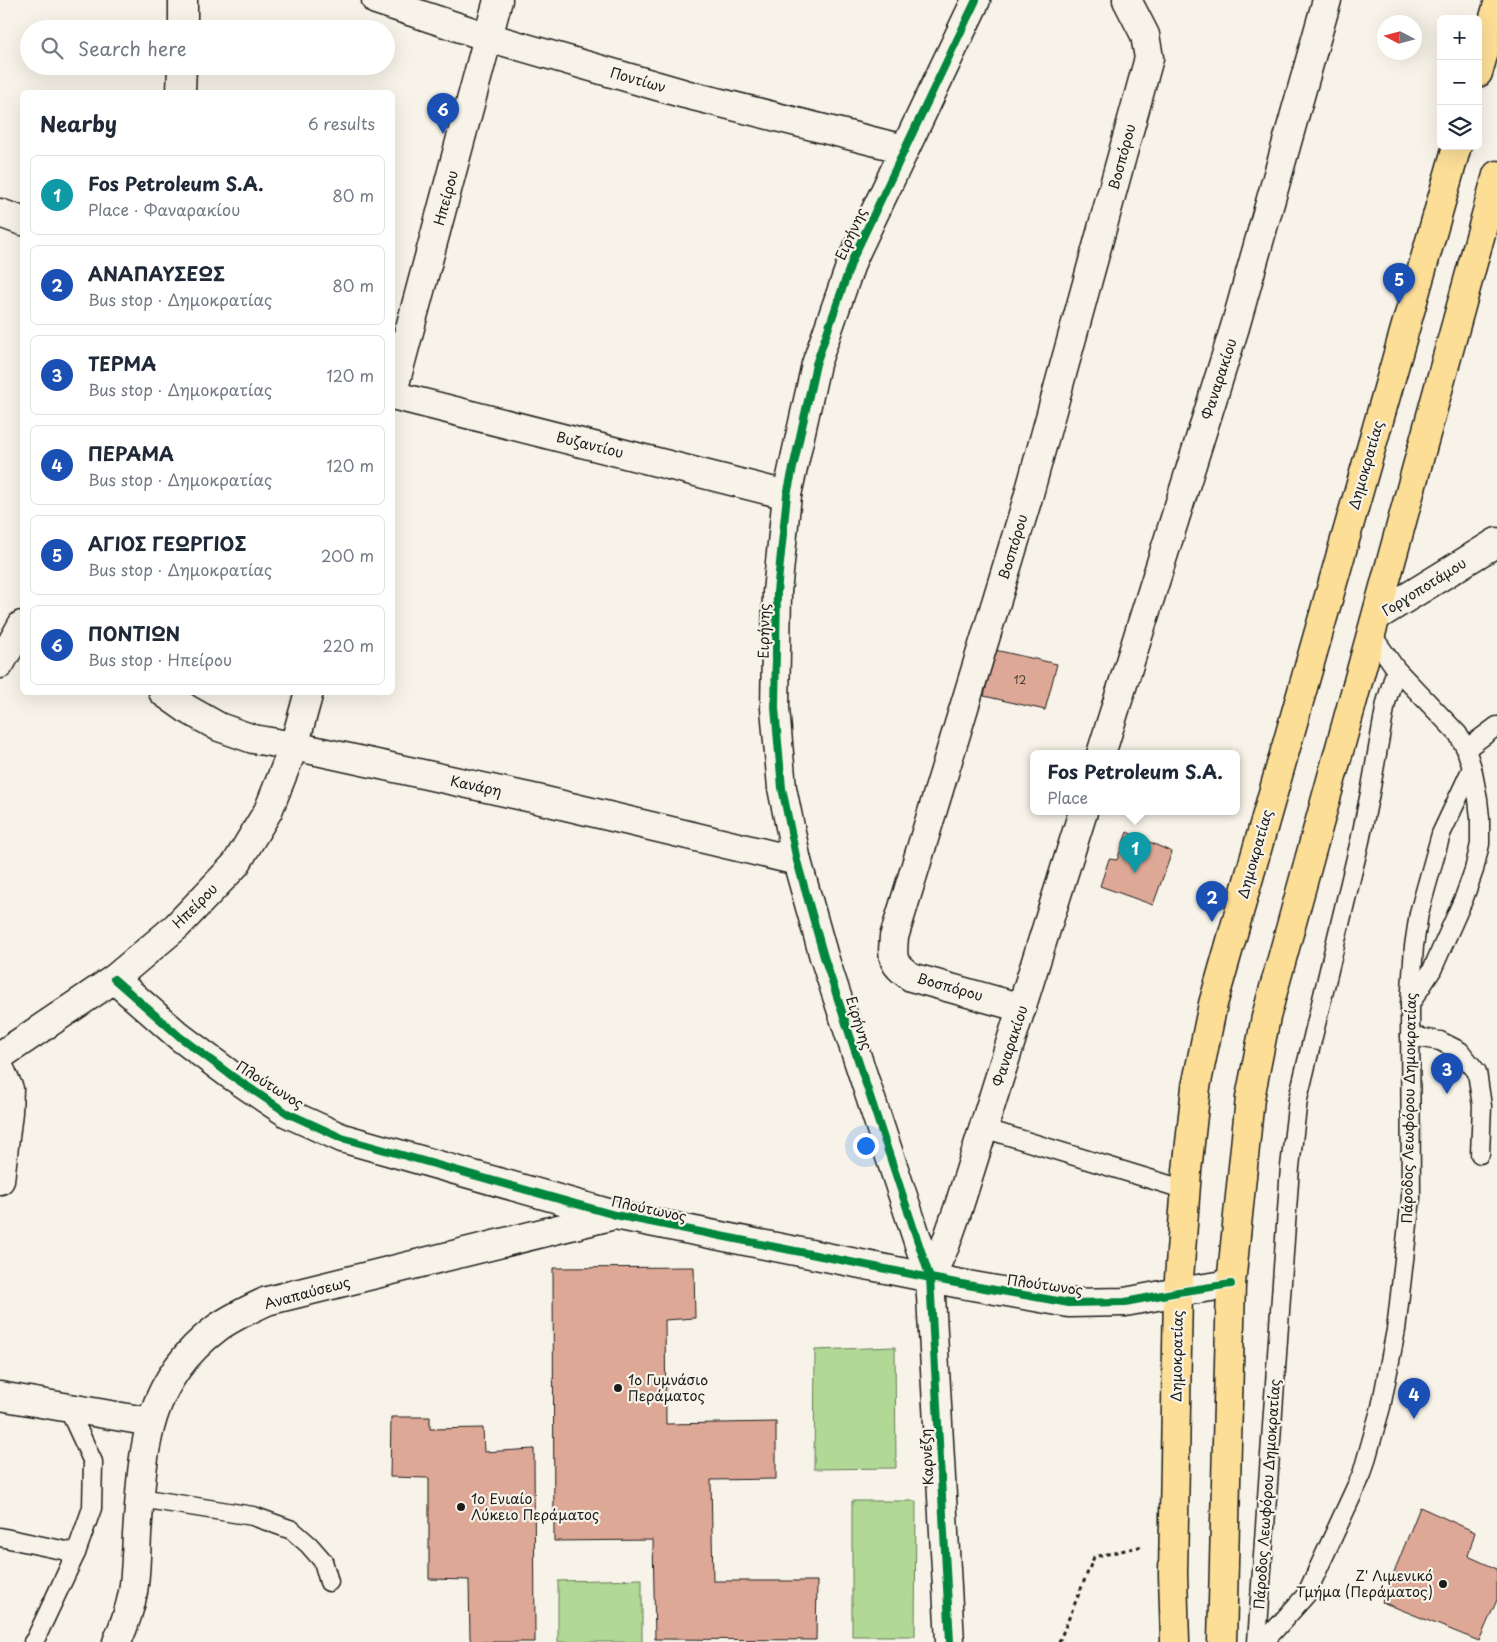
<!DOCTYPE html>
<meta charset="utf-8">
<style>
body{margin:0;font-family:"Playpen Sans",sans-serif;background:#f6f6f7;color:#1f2937}
.controls{position:absolute;right:15px;top:15px;display:grid;overflow:hidden;border-radius:8px;box-shadow:0 5px 20px #0002}
.controls button{width:45px;height:45px;display:grid;place-items:center;padding:0;border:0;border-bottom:1px solid #e0e1e3;background:#fff;color:#1f2937;font:25px sans-serif}
.compass{position:absolute;left:1377px;top:15px;width:45px;height:45px;border-radius:50%;background:#fff;box-shadow:0 5px 20px #0002;rotate:276deg}
.you{position:absolute;left:865px;top:1145px;width:18px;height:18px;margin:-12px;border:4px solid #fff;border-radius:50%;background:#1a73e8;box-shadow:0 0 0 8px #1a73e833}
.badge{display:grid;place-items:center;width:32px;height:32px;border-radius:50%;background:#0b8043;color:#fff;font-size:16px;font-weight:700}
.pin{position:absolute;translate:-50% -41px;filter:drop-shadow(0 1px 2px #0008)}
.pin::after{content:'';position:absolute;top:26px;width:18px;height:15px;background:inherit;clip-path:polygon(0 0,100% 0,50% 100%)}
.popup{position:absolute;left:1030px;top:750px;width:210px;height:65px;box-sizing:border-box;display:grid;place-content:center;border-radius:8px;background:#fff;filter:drop-shadow(0 1px 4px #0005);font-size:16px;white-space:nowrap;color:#747a83}
.popup b{font-size:19px;color:#1f2937}
.popup::after{content:'';position:absolute;left:50%;top:100%;margin-left:-10px;border:10px solid transparent;border-top-color:#fff}
.list{margin:0;padding:0;list-style:none}
h2{display:flex;justify-content:space-between;align-items:center;height:65px;margin:0;padding:0 20px;font-size:21px}
h2 small{font-size:16px;font-weight:400;color:#747a83}
.list li{display:grid;grid-template-columns:32px 1fr auto;gap:15px;align-items:center;box-sizing:border-box;height:80px;margin:0 10px 10px;padding:0 10px;border:1px solid #e0e1e3;border-radius:8px}
.list b{display:block;font-size:19px;white-space:nowrap}
.list p{margin:0;font-size:16px;white-space:nowrap;color:#747a83}
.list em{font-size:16px;font-style:normal;color:#747a83}
.icon{flex:none;width:28px;height:28px;fill:none;stroke:currentColor;stroke-width:2;stroke-linecap:round;stroke-linejoin:round}
.map{position:relative;flex:none;width:1497px;height:1642px;overflow:hidden}
.search{position:absolute;background:#fff;box-shadow:0 5px 20px #0002;left:20px;top:20px;width:375px;height:55px;display:flex;align-items:center;gap:12px;box-sizing:border-box;padding:0 18px;border-radius:28px;color:#747a83;font-size:19px}
.panel{position:absolute;background:#fff;box-shadow:0 5px 20px #0002;left:20px;top:90px;width:375px;height:605px;border-radius:8px}
.map>svg:first-child{display:block}
.green{fill:#b1d995;stroke:#667a58}
.building{fill:#dea896;stroke:#1c1c1c}
.lines{fill:none;stroke-linecap:round;stroke-linejoin:round}
.lane-casing{stroke:#1c1c1c;stroke-width:21}
.street-casing{stroke:#1c1c1c;stroke-width:31}
.secondary-casing{stroke:#1c1c1c;stroke-width:31}
.primary-casing{stroke:#1c1c1c;stroke-width:31}
.path{stroke:#1c1c1c;stroke-width:3;stroke-dasharray:4 4;stroke-linecap:butt}
.lane{stroke:#f7f3e8;stroke-width:18}
.street{stroke:#f7f3e8;stroke-width:28}
.secondary{stroke:#f7f3e8;stroke-width:28}
.primary{stroke:#fcde96;stroke-width:28}
.cycleway-casing{stroke:#f7f3e8;stroke-width:11}
.cycleway{stroke:#00873e;stroke-width:8}
.poi-dot{fill:#1c1c1c;stroke:#f7f3e8;stroke-width:2}
.labels{text-anchor:middle;stroke-width:4.5;stroke-linejoin:round;paint-order:stroke}
.number-label{font-size:11px;fill:#4c3f3a}
.street-label{font-size:14px;fill:#1c1c1c;stroke:#f7f3e8}
.poi-label{font-size:14px;fill:#1c1c1c;stroke:#f7f3e8;text-anchor:start}
</style>
<div class="map">
<svg width="1497" height="1642" viewBox="0 0 1497 1642">
<rect width="100%" height="100%" fill="#f7f3e8"/>
<filter id="ink" filterUnits="userSpaceOnUse"><feTurbulence type="fractalNoise" baseFrequency=".02" numOctaves="2"/><feDisplacementMap in="SourceGraphic" scale="10" xChannelSelector="R" yChannelSelector="G"/><feConvolveMatrix kernelMatrix="1 2 1 2 8 2 1 2 1" color-interpolation-filters="sRGB"/></filter>
<g filter="url(#ink)">
<g class="green">
<polygon points="895,1347 896,1468 814,1469 815,1350"/>
<polygon points="852,1501 916,1501 915,1636 852,1636"/>
<polygon points="642,1579 642,1642 558,1642 558,1581"/>
</g>
<g class="building">
<polygon points="995,650 1057,664 1045,710 984,696"/>
<polygon points="1127,832 1172,852 1153,905 1100,886 1109,859 1117,860"/>
<polygon points="694,1267 695,1318 665,1320 666,1424 776,1422 776,1479 711,1480 713,1581 817,1581 816,1640 655,1639 653,1540 554,1541 553,1268"/>
<polygon points="391,1417 430,1417 430,1429 483,1428 484,1452 534,1449 535,1642 473,1642 470,1639 469,1580 429,1579 429,1478 390,1477"/>
<polygon points="1420,1507 1475,1532 1468,1556 1497,1569 1497,1600 1479,1641 1382,1602"/>
</g>
<g class="lines">
<defs>
<g id="lane">
<polyline points="1466,749 1497,726"/>
<polyline points="1410,1004 1432,970 1464,898 1474,870 1480,844 1480,818 1478,799 1472,768"/>
<polyline points="1410,1036 1440,1041 1460,1051 1477,1072 1482,1106 1480,1154"/>
<polyline points="983,1128 1186,1190"/>
<polyline points="140,1498 253,1516 292,1530 309,1545 323,1561 329,1582"/>
<polyline points="0,1537 76,1553 92,1508 93,1462 68,1408"/>
<polyline points="33,1642 35,1640 76,1553"/>
<polyline points="1257,1642 1290,1167 1298,1099 1360,841 1370,793 1386,703 1396,669"/>
<polyline points="1264,1642 1306,1595 1362,1474 1381,1407 1396,1330 1411,1198 1410,1005 1414,946 1419,913 1441,834 1472,768 1466,749 1458,734 1396,669 1372,635"/>
</g>
<g id="street">
<polyline points="376,0 488,37 685,94 904,149"/>
<polyline points="183,29 183,0"/>
<polyline points="181,92 182,66"/>
<polyline points="0,213 22,221"/>
<polyline points="392,395 787,495"/>
<polyline points="1377,616 1497,542"/>
<polyline points="0,664 22,625"/>
<polyline points="163,692 187,709 219,727 253,739 294,746 537,799 797,861"/>
<polyline points="1101,754 1235,327 1327,0"/>
<path d="M 1022,1008 L 911,977 C 892,963 892,960 894,937 L 1027,501 L 1149,58 L 1145,35 L 1127,0"/>
<polyline points="0,1056 114,979"/>
<polyline points="0,1069 9,1089 8,1112 0,1180"/>
<polyline points="0,1396 151,1422"/>
<path d="M 117,1642 C 124,1626 130,1609 133,1592 C 136,1573 136,1553 137,1535 C 143,1451 144,1383 217,1328 C 232,1317 250,1309 267,1301 L 615,1215"/>
<polyline points="950,1642 930,1278 945,1246 958,1209 1083,812"/>
</g>
<g id="secondary">
<polyline points="392,395 498,0"/>
<polyline points="309,692 294,746 268,811 236,864 177,926 114,979 180,1037 232,1076 287,1113 342,1138 615,1215 956,1283 1069,1303 1125,1302 1178,1292 1231,1284"/>
<polyline points="930,1278 824,957 797,861 782,788 775,708 777,592 787,495 816,364 853,258 976,0"/>
</g>
<g id="primary">
<polyline points="1478,73 1497,7"/>
<polyline points="1175,1642 1173,1574 1178,1292 1187,1171 1196,1087 1213,1004 1457,146"/>
<polyline points="1222,1642 1231,1284 1250,1098 1266,1017 1497,175"/>
</g>
</defs>
<use href="#lane" class="lane-casing"/>
<use href="#street" class="street-casing"/>
<use href="#secondary" class="secondary-casing"/>
<use href="#primary" class="primary-casing"/>
<polyline class="path" points="1059,1642 1094,1557 1143,1546"/>
<use href="#lane" class="lane"/>
<use href="#street" class="street"/>
<use href="#secondary" class="secondary"/>
<use href="#primary" class="primary"/>
<defs>
<g id="cycleway">
<polyline points="114,979 180,1037 232,1076 287,1113 342,1138 615,1215 956,1283 1069,1303 1125,1302 1178,1292 1231,1284"/>
<polyline points="950,1642 930,1278 824,957 797,861 782,788 775,708 777,592 787,495 816,364 853,258 976,0"/>
</g>
</defs>
<use href="#cycleway" class="cycleway-casing"/>
<use href="#cycleway" class="cycleway"/>
</g>
</g>
<g class="poi-dot">
<circle cx="618" cy="1388" r="5"/>
<circle cx="461" cy="1507" r="5"/>
<circle cx="1443" cy="1584" r="5"/>
</g>
<g class="labels">
<g class="number-label">
<text x="1020" y="684">12</text>
</g>
<g class="street-label">
<text transform="translate(638 80) rotate(16)" y="5">Ποντίων</text>
<text transform="translate(1122 157) rotate(-75)" y="5">Βοσπόρου</text>
<text transform="translate(446 198) rotate(-75)" y="5">Ηπείρου</text>
<text transform="translate(851 234) rotate(-66)" y="5">Ειρήνης</text>
<text transform="translate(1219 379) rotate(-72)" y="5">Φαναρακίου</text>
<text transform="translate(590 445) rotate(14)" y="5">Βυζαντίου</text>
<text transform="translate(1366 465) rotate(-74)" y="5">Δημοκρατίας</text>
<text transform="translate(1013 547) rotate(-73)" y="5">Βοσπόρου</text>
<text transform="translate(1424 587) rotate(-32)" y="5">Γοργοποτάμου</text>
<text transform="translate(764 631) rotate(-89)" y="5">Ειρήνης</text>
<text transform="translate(476 786) rotate(12)" y="5">Κανάρη</text>
<text transform="translate(1255 854) rotate(-74)" y="5">Δημοκρατίας</text>
<text transform="translate(195 906) rotate(-45)" y="5">Ηπείρου</text>
<text transform="translate(950 987) rotate(16)" y="5">Βοσπόρου</text>
<text transform="translate(859 1023) rotate(72)" y="5">Ειρήνης</text>
<text transform="translate(1010 1046) rotate(-72)" y="5">Φαναρακίου</text>
<text transform="translate(270 1085) rotate(32)" y="5">Πλούτωνος</text>
<text transform="translate(1409 1108) rotate(-89)" y="5">Πάροδος Λεωφόρου Δημοκρατίας</text>
<text transform="translate(649 1209) rotate(12)" y="5">Πλούτωνος</text>
<text transform="translate(1045 1285) rotate(8)" y="5">Πλούτωνος</text>
<text transform="translate(307 1293) rotate(-15)" y="5">Αναπαύσεως</text>
<text transform="translate(1177 1356) rotate(-89)" y="5">Δημοκρατίας</text>
<text transform="translate(927 1457) rotate(-93)" y="5">Καρνέζη</text>
<text transform="translate(1267 1494) rotate(-86)" y="5">Πάροδος Λεωφόρου Δημοκρατίας</text>
</g>
<g class="poi-label">
<text x="628" y="1385">1ο Γυμνάσιο<tspan x="628" dy="16">Περάματος</tspan></text>
<text x="471" y="1504">1ο Ενιαίο<tspan x="471" dy="16">Λύκειο Περάματος</tspan></text>
<text x="1433" y="1581" text-anchor="end">Ζ' Λιμενικό<tspan x="1433" dy="16">Τμήμα (Περάματος)</tspan></text>
</g>
</g>
</svg>
<div class="controls">
<button>+</button>
<button>−</button>
<button><svg class="icon" aria-label="layers" viewBox="0 0 24 24"><path d="M12 4l9 5-9 5-9-5zM3 14l9 5 9-5"/></svg></button>
</div>
<svg class="compass" viewBox="-18 -18 36 36"><path d="M0-13l5 13h-10z" fill="#e53935"/><path d="M0 13l5-13h-10z" fill="#747a83"/></svg>
<div class="you"></div>
<div class="pin badge" style="left:1135px;top:873px;background:#0f9aa8">1</div>
<div class="popup"><b>Fos Petroleum S.A.</b>Place</div>
<div class="pin badge" style="left:1212px;top:922px;background:#1a4fb4">2</div>
<div class="pin badge" style="left:1447px;top:1094px;background:#1a4fb4">3</div>
<div class="pin badge" style="left:1414px;top:1419px;background:#1a4fb4">4</div>
<div class="pin badge" style="left:1399px;top:304px;background:#1a4fb4">5</div>
<div class="pin badge" style="left:443px;top:134px;background:#1a4fb4">6</div>
<div class="search"><svg class="icon" aria-label="search" viewBox="0 0 24 24"><circle cx="10" cy="10" r="6"/><path d="M15 15l6 6"/></svg>Search here</div>
<section class="panel">
<h2>Nearby<small>6 results</small></h2>
<ul class="list">
<li><span class="badge" style="background:#0f9aa8">1</span><div><b>Fos Petroleum S.A.</b><p>Place · Φαναρακίου</p></div><em>80 m</em></li>
<li><span class="badge" style="background:#1a4fb4">2</span><div><b>ΑΝΑΠΑΥΣΕΩΣ</b><p>Bus stop · Δημοκρατίας</p></div><em>80 m</em></li>
<li><span class="badge" style="background:#1a4fb4">3</span><div><b>ΤΕΡΜΑ</b><p>Bus stop · Δημοκρατίας</p></div><em>120 m</em></li>
<li><span class="badge" style="background:#1a4fb4">4</span><div><b>ΠΕΡΑΜΑ</b><p>Bus stop · Δημοκρατίας</p></div><em>120 m</em></li>
<li><span class="badge" style="background:#1a4fb4">5</span><div><b>ΑΓΙΟΣ ΓΕΩΡΓΙΟΣ</b><p>Bus stop · Δημοκρατίας</p></div><em>200 m</em></li>
<li><span class="badge" style="background:#1a4fb4">6</span><div><b>ΠΟΝΤΙΩΝ</b><p>Bus stop · Ηπείρου</p></div><em>220 m</em></li>
</ul>
</section>
</div>
